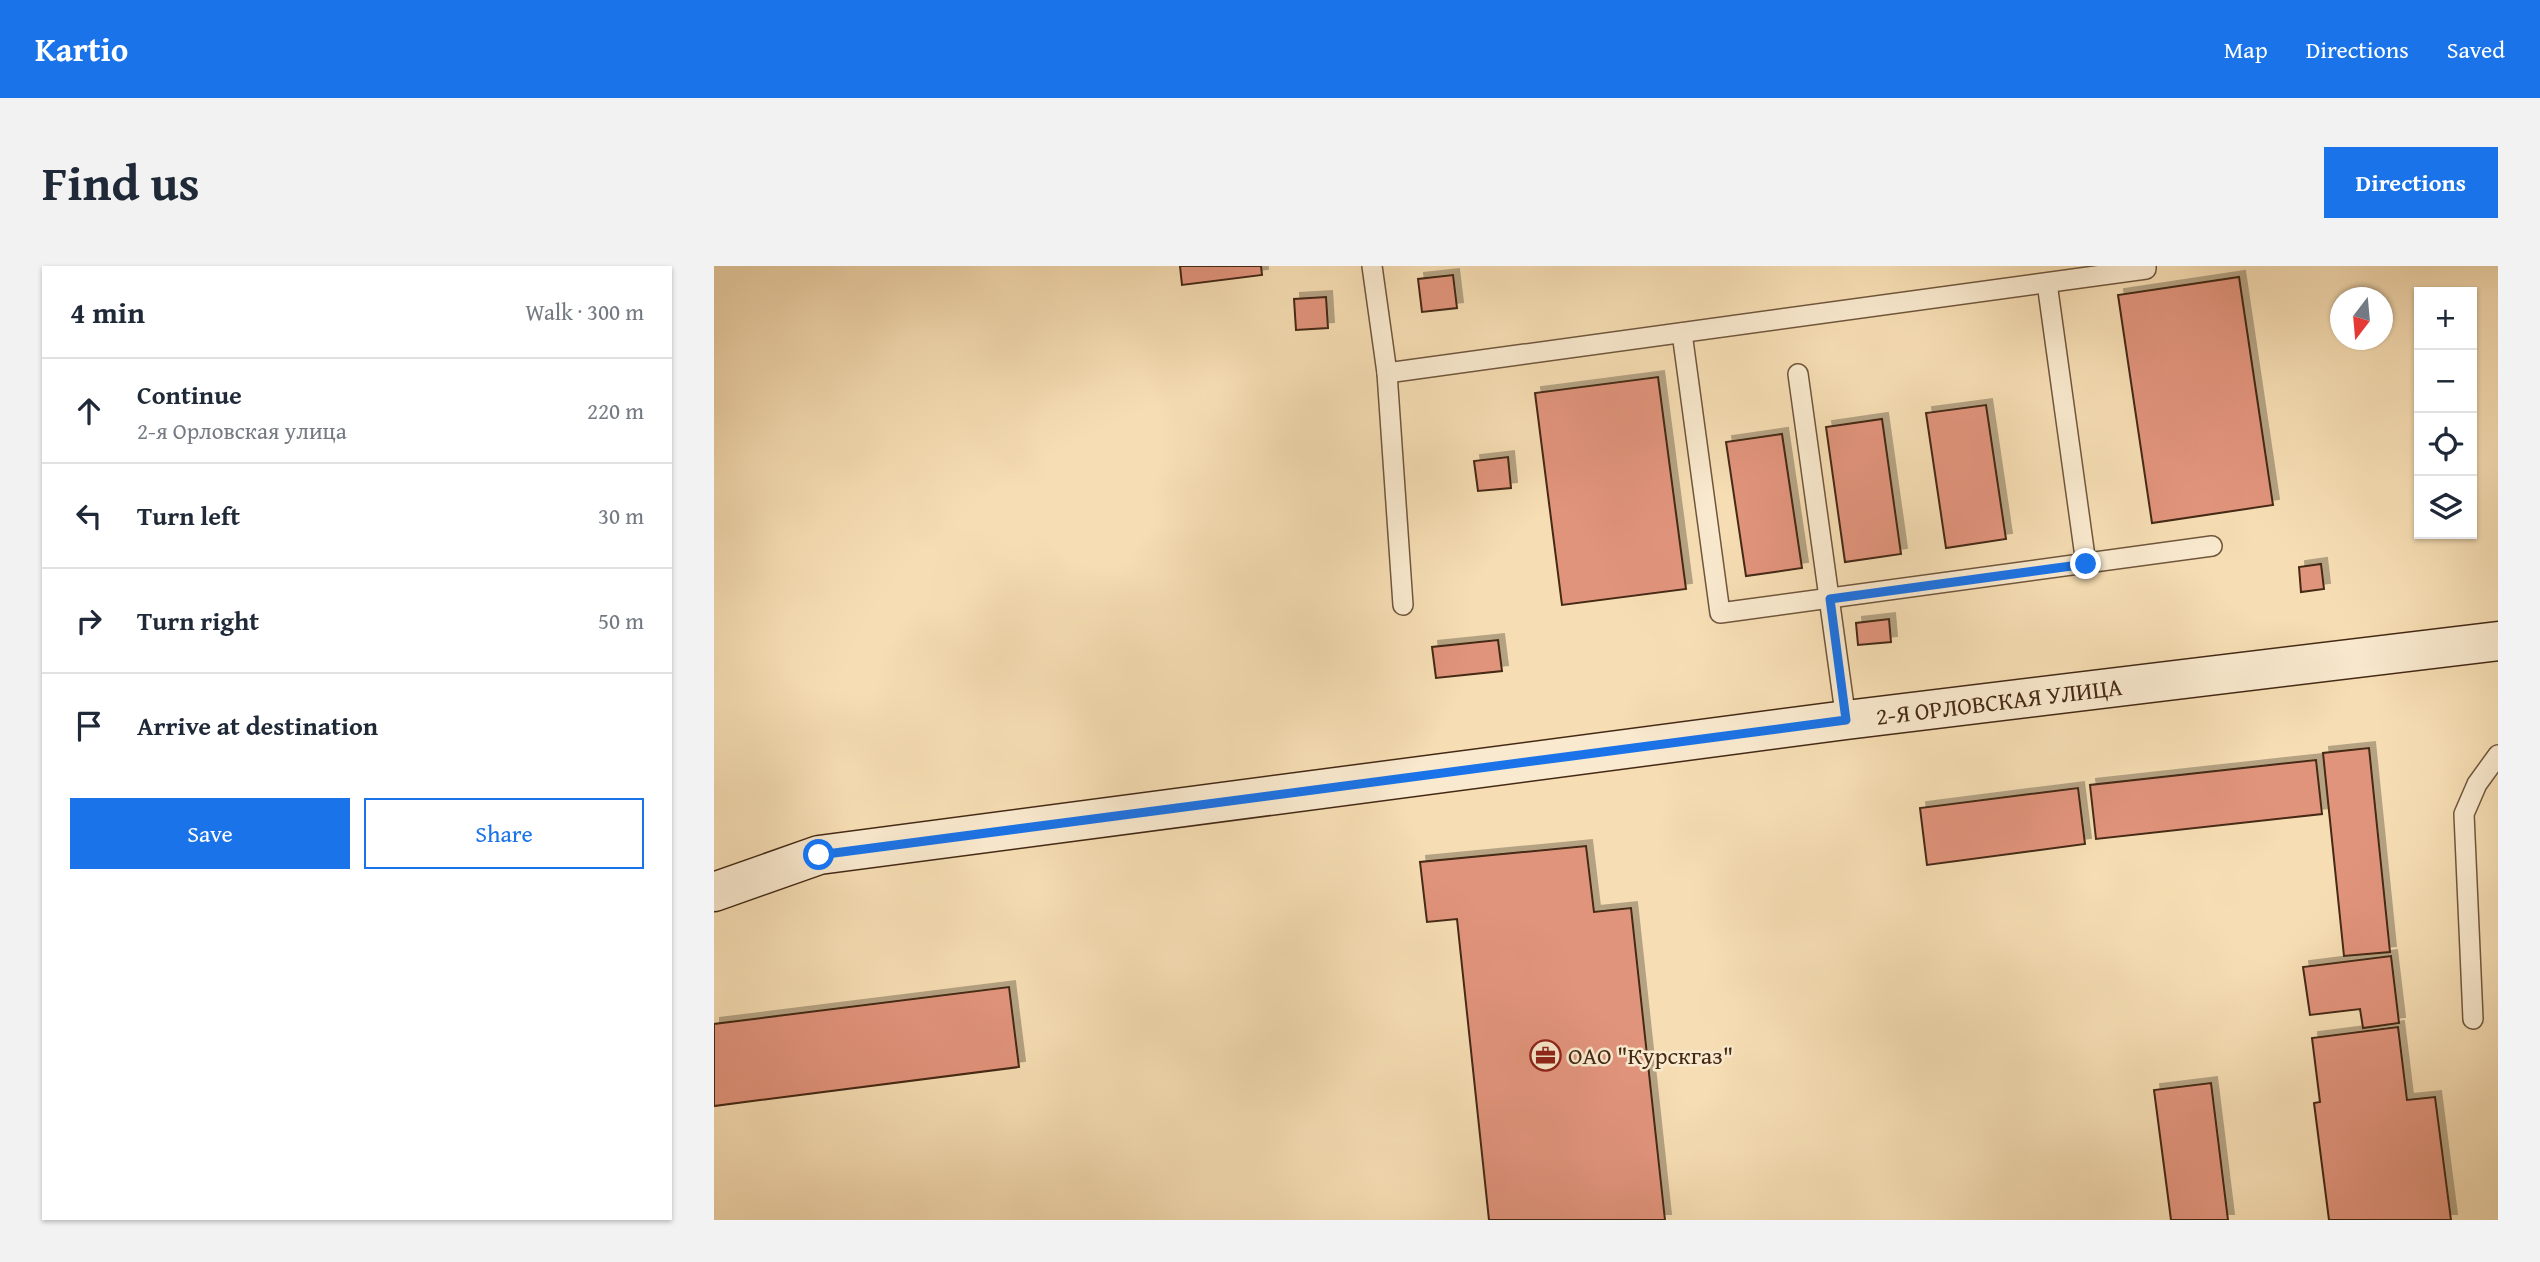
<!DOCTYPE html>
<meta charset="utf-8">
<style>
body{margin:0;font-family:"Gentium Book Plus",serif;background:#f2f2f3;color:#1f2937}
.controls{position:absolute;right:21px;top:21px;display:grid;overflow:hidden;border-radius:0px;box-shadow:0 2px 5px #0004}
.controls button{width:63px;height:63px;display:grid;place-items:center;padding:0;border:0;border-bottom:2px solid #e0e1e3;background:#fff;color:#1f2937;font:35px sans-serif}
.compass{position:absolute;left:1616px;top:21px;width:63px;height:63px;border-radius:50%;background:#fff;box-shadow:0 2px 5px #0004;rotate:196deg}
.stop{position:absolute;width:21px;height:21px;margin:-16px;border:5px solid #1a73e8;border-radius:50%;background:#fff}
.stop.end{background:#1a73e8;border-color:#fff;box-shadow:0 2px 7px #0008}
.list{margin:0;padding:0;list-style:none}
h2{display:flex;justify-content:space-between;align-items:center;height:91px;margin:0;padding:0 28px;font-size:30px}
h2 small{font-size:23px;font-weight:400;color:#747a83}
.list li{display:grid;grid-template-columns:46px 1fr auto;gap:21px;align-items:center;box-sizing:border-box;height:105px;padding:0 28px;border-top:2px solid #e0e1e3}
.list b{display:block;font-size:26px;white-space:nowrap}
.list p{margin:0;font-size:23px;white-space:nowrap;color:#747a83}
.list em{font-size:23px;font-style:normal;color:#747a83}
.actions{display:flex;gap:14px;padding:21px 28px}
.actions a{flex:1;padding:16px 0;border:2px solid #1a73e8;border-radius:0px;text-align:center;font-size:24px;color:#1a73e8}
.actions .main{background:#1a73e8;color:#fff}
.icon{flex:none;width:38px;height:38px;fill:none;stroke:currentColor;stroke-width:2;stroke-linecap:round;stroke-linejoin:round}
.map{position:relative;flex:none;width:1784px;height:954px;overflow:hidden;border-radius:0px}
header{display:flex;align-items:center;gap:42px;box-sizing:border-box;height:98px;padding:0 35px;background:#1a73e8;color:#fff}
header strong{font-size:33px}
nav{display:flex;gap:38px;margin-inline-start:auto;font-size:24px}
.intro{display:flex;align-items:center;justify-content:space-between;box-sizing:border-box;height:168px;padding:0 42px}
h1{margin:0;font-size:49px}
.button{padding:18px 32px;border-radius:0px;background:#1a73e8;color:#fff;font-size:24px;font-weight:700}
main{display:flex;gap:42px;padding:0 42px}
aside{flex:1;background:#fff;border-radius:0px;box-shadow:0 2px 5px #0004}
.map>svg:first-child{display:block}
.building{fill:#e1947b;stroke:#442915;stroke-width:2;filter:url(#shadow)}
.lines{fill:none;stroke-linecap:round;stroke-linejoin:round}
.lane-casing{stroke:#70563c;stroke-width:22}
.secondary-casing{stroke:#442915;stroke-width:41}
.lane{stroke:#f9e9ce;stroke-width:19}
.secondary{stroke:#f9e9ce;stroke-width:38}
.route{stroke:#1a73e8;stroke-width:9}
.labels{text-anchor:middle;stroke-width:5;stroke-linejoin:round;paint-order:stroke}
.street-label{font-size:24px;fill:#442915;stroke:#f9e9ce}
.poi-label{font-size:24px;fill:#442915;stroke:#f9e9ce;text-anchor:start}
</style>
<header>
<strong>Kartio</strong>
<nav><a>Map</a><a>Directions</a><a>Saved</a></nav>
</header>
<div class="intro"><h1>Find us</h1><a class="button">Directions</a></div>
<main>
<aside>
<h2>4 min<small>Walk · 300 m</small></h2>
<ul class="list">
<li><svg class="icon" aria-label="ahead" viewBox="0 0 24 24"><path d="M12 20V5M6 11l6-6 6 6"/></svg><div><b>Continue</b><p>2-я Орловская улица</p></div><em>220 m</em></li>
<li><svg class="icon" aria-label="left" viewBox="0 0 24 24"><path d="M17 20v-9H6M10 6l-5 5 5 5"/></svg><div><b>Turn left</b></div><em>30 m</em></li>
<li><svg class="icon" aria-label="right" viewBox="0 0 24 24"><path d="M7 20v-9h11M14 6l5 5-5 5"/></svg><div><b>Turn right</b></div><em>50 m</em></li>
<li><svg class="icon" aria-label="arrive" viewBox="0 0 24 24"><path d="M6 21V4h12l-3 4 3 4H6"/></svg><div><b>Arrive at destination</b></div></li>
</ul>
<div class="actions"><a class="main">Save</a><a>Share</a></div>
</aside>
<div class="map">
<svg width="1784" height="954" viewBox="0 0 1784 954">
<defs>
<filter id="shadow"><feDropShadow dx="6" dy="-6" stdDeviation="0" flood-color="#0004"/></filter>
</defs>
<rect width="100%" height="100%" fill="#f6ddb3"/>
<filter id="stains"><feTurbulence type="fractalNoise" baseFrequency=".00286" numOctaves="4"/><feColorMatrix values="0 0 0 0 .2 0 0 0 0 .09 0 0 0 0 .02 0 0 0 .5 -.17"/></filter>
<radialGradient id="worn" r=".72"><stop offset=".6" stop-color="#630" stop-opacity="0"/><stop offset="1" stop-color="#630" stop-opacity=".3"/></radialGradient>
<g class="building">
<polygon points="466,0 547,0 548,9 468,19"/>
<polygon points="739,9 743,42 708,46 704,13"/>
<polygon points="1525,11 1559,239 1438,257 1404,29"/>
<polygon points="612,31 614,62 582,64 580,33"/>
<polygon points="944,111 972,323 848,339 821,127"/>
<polygon points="1272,139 1292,273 1232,282 1212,147"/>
<polygon points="1168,153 1187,288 1131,296 1112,161"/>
<polygon points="1068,168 1088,302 1032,310 1012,176"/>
<polygon points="794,191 797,222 764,225 760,195"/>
<polygon points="1607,298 1610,323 1587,326 1585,301"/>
<polygon points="1175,353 1177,376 1144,379 1142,357"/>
<polygon points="784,374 788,405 722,412 718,381"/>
<polygon points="1655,482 1676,686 1630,690 1609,487"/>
<polygon points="1602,494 1608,548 1382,573 1376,519"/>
<polygon points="1364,522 1371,578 1213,599 1206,542"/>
<polygon points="872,580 880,646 917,642 951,954 775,954 743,653 713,656 706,596"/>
<polygon points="1677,690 1685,757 1649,762 1646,743 1596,749 1589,701"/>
<polygon points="295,721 305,801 0,840 0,758"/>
<polygon points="1684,761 1693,834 1721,831 1737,954 1615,954 1600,837 1606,836 1598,772"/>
<polygon points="1497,817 1514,954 1457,954 1440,824"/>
</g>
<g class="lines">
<defs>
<g id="lane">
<polyline points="658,0 673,107 689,339"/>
<polyline points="1333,17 1372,298"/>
<polyline points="968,67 1006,347 1498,280"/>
<polyline points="673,107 1432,3 1432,0"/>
<polyline points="1084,108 1132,454"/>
<polyline points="1759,753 1750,548 1763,518 1784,489"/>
</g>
<polyline id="secondary" points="0,626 105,589 1132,454 1784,375"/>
</defs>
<use href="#lane" class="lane-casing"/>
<use href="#secondary" class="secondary-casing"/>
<use href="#lane" class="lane"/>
<use href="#secondary" class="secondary"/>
</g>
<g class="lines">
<polyline class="route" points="105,589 1132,454 1116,333 1372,298"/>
</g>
<defs>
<symbol id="office-ring" viewBox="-11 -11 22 22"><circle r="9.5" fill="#f9e9ce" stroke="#8f2418" stroke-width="1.5"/><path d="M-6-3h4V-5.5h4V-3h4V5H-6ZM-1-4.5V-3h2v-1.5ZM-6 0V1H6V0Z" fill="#8f2418"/></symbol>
</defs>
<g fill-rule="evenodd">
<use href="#office-ring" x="814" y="772" width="35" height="35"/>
</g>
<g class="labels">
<g class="street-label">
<text transform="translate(1285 436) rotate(-7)" y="8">2-Я ОРЛОВСКАЯ УЛИЦА</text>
</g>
<g class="poi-label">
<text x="854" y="798">ОАО "Курскгаз"</text>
</g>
</g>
<rect width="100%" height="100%" filter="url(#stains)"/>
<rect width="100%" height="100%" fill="url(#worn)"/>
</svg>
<div class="controls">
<button>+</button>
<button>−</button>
<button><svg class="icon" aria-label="locate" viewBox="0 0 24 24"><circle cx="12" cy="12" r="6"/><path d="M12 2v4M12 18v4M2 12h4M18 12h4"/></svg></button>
<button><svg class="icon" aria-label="layers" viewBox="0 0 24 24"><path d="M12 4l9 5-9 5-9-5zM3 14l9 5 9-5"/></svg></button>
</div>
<svg class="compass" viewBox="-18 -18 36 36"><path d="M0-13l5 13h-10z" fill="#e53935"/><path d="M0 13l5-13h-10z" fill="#747a83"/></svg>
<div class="stop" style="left:105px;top:589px"></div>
<div class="stop end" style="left:1372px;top:298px"></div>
</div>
</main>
